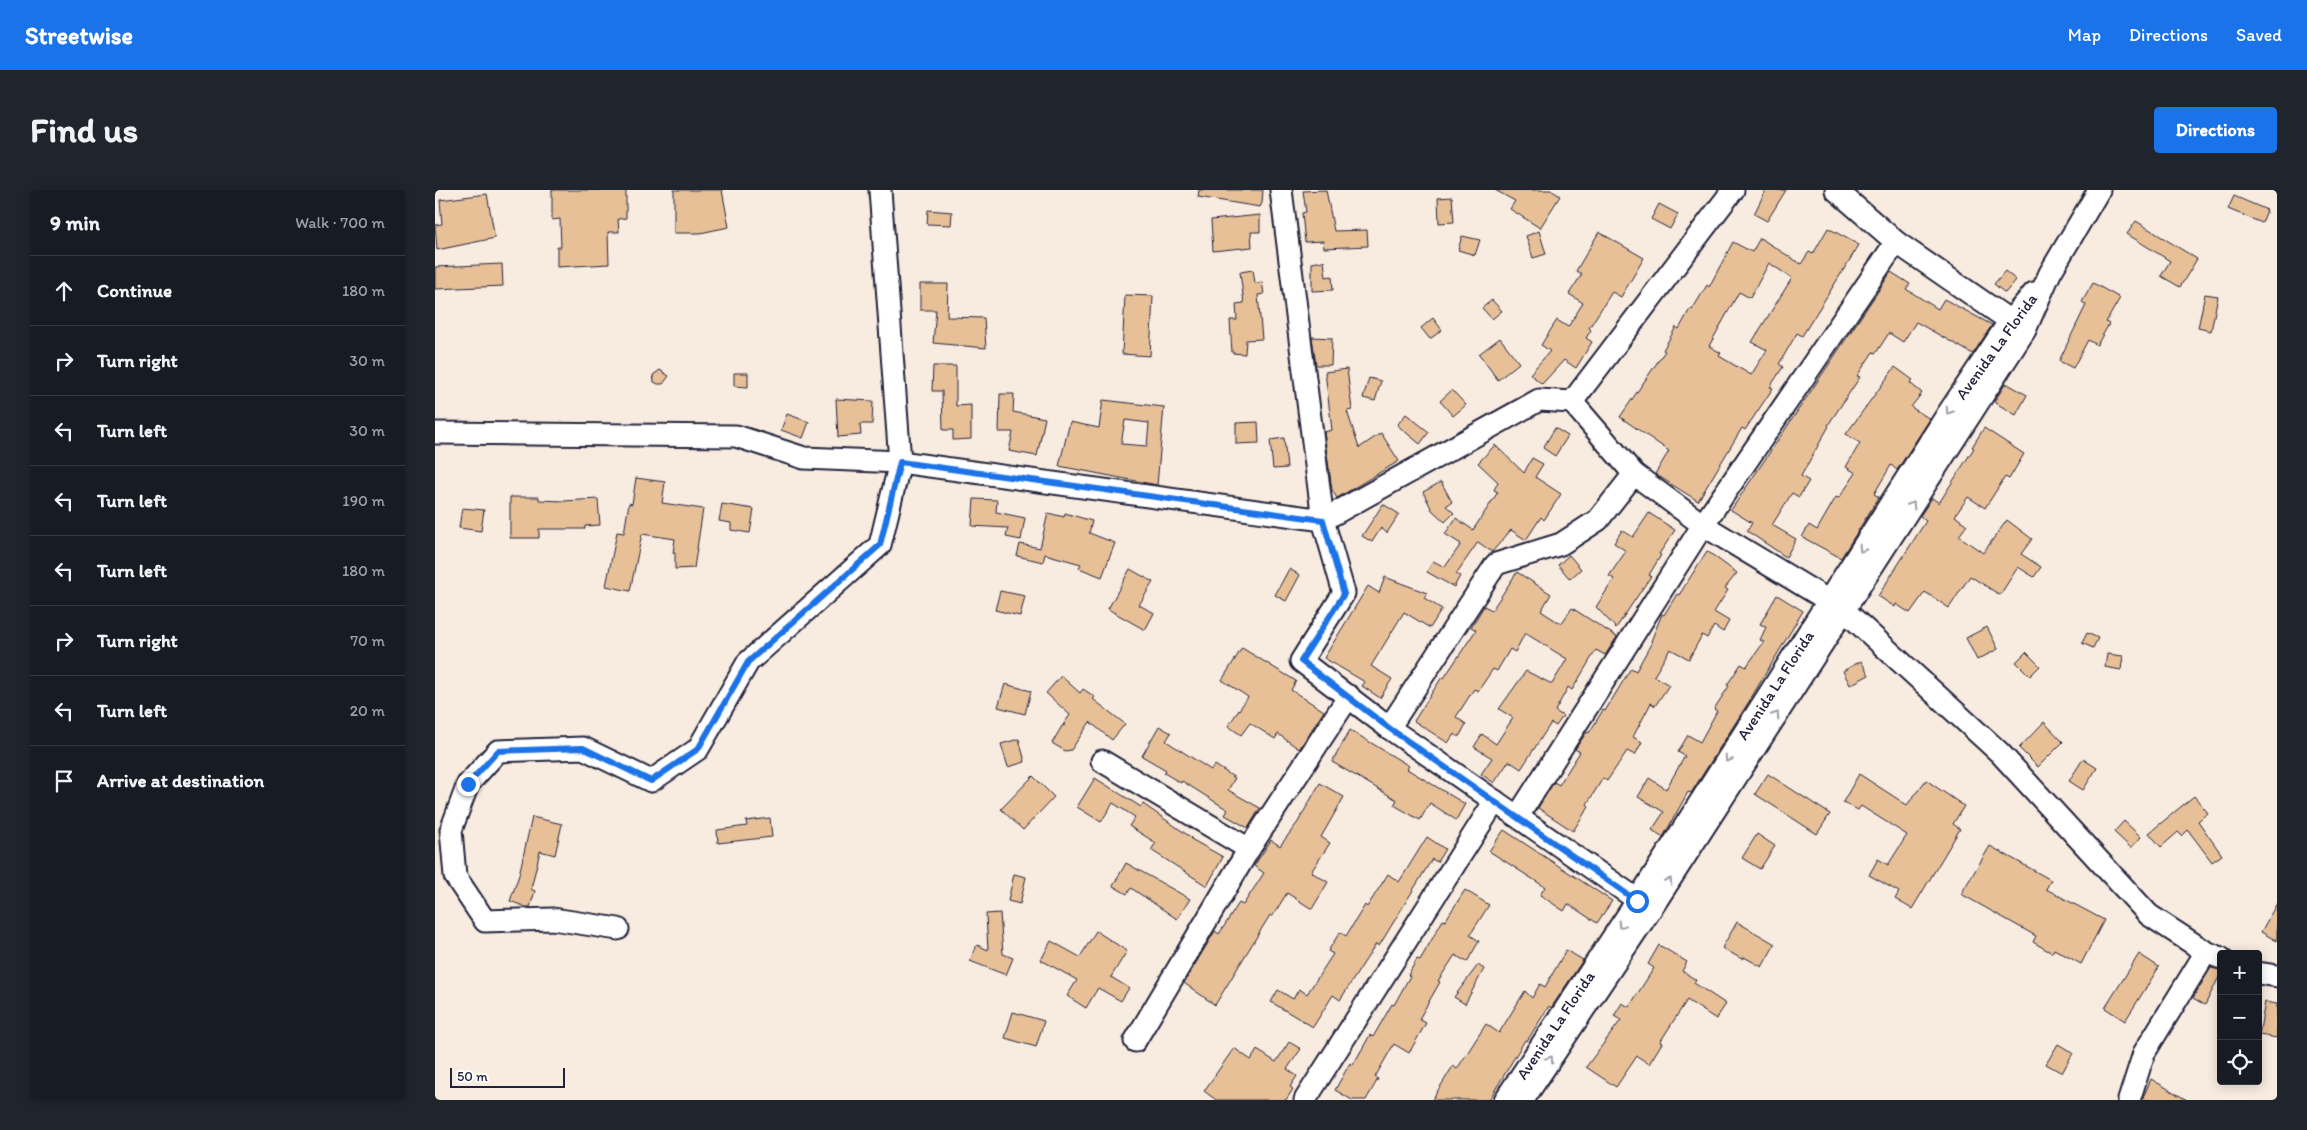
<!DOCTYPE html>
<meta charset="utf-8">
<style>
body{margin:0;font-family:Itim,sans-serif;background:#20242c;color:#f1f3f6}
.controls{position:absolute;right:15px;bottom:15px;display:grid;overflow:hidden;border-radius:5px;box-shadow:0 2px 12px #0003}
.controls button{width:45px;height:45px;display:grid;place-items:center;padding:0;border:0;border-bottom:1px solid #363941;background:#171b24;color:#f1f3f6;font:25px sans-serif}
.scale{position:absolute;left:15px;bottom:12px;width:115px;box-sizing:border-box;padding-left:5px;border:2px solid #22223b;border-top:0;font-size:14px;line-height:18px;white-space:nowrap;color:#22223b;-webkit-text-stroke:4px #fff;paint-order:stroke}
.stop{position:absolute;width:15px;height:15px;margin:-11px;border:4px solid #1a73e8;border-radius:50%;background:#fff}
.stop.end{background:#1a73e8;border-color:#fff;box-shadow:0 1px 5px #0008}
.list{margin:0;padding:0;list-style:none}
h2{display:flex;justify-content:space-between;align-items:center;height:65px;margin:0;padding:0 20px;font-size:21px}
h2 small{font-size:16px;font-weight:400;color:#9ea1a6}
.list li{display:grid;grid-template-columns:32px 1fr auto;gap:15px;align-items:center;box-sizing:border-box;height:70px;padding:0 20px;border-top:1px solid #363941}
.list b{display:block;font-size:19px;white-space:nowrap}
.list em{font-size:16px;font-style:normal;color:#9ea1a6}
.icon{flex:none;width:28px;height:28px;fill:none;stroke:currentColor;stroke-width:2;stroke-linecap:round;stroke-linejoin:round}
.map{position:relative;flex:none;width:1842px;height:910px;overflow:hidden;border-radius:5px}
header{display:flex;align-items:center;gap:30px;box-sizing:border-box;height:70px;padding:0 25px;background:#1a73e8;color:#fff}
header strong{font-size:24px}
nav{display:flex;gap:28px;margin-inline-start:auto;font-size:18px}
.intro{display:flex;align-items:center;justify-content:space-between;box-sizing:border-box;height:120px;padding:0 30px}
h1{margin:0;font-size:35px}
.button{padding:12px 22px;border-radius:5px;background:#1a73e8;color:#fff;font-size:18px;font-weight:700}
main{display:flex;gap:30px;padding:0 30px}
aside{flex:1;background:#171b24;border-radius:5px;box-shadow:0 2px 12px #0003}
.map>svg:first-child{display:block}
.building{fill:#e8c098;stroke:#22223b;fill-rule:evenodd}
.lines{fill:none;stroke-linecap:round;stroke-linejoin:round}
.minor-casing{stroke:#22223b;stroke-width:25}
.minor{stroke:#fff;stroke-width:21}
.oneway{stroke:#9c9ca7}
.route{stroke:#1a73e8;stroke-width:6}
.labels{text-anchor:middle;stroke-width:4;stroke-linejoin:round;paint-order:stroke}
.street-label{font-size:16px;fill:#22223b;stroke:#fff}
</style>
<header>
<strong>Streetwise</strong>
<nav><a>Map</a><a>Directions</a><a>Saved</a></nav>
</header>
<div class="intro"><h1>Find us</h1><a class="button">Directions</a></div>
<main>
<aside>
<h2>9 min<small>Walk · 700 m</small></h2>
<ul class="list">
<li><svg class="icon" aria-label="ahead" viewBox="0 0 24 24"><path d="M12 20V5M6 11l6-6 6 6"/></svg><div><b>Continue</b></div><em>180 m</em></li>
<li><svg class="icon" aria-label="right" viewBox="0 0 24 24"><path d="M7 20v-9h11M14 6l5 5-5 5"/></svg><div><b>Turn right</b></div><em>30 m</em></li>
<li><svg class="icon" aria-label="left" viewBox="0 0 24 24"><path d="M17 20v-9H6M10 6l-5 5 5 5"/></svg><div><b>Turn left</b></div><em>30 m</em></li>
<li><svg class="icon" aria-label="left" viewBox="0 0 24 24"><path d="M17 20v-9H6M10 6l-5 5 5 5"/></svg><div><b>Turn left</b></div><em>190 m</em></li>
<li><svg class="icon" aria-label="left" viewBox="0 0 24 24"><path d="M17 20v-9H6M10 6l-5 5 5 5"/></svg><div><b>Turn left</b></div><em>180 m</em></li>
<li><svg class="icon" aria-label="right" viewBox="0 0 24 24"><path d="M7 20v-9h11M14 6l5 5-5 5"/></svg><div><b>Turn right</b></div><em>70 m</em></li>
<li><svg class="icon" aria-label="left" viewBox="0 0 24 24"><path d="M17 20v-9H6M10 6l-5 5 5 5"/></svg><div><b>Turn left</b></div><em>20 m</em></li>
<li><svg class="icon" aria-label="arrive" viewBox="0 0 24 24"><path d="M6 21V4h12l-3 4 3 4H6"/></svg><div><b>Arrive at destination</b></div></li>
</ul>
</aside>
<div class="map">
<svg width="1842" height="910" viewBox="0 0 1842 910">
<rect width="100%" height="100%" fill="#f8ece0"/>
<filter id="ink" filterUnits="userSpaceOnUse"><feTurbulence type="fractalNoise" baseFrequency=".02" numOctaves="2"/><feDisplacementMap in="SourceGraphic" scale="10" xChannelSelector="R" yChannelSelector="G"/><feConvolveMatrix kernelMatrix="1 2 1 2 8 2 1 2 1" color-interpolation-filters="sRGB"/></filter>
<g filter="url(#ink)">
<g class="building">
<polygon points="117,0 191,0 191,28 183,29 184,42 173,42 174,74 122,77 122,57 126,57 125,29 117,30"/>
<polygon points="239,0 287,0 294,37 265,43 239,43"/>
<polygon points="764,0 828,0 827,13 825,17 763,7"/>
<polygon points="891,0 899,41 932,40 933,56 889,58 888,51 870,52 867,23 871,22 868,1"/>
<polygon points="1060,0 1116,0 1125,6 1105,38 1075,19 1080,11"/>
<polygon points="1331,0 1351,0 1332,31 1319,24"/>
<polygon points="52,4 60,48 2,60 0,35 7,34 5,10"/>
<polygon points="1799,6 1832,20 1827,33 1793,19"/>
<polygon points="1017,7 1019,32 1004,33 1003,8"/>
<polygon points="1224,14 1243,24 1235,39 1216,29"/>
<polygon points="493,20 517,22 516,35 492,34"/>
<polygon points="825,25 825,42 816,42 817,57 778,61 776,30"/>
<polygon points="1701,31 1762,69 1745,97 1726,86 1735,71 1692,44"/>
<path d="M 1393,38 L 1424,55 L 1367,146 L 1362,143 L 1344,174 L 1348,177 L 1335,197 L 1338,198 L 1310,240 L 1307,238 L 1263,311 L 1220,284 L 1234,261 L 1185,227 L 1230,161 L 1228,160 L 1241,137 L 1244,139 L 1255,119 L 1257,120 L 1272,95 L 1274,97 L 1298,52 L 1317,62 L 1325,48 L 1366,74 L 1374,62 L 1378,64 ZM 1334,73 L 1357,88 L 1317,152 L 1332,160 L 1316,185 L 1284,166 L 1286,163 L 1274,156 L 1304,102 L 1315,108 Z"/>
<polygon points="1104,41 1111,64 1098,68 1091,46"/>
<polygon points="1164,42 1209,68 1186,107 1177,102 1154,138 1156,140 1151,148 1157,152 1141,178 1129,170 1107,194 1095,184 1115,161 1106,155 1122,130 1133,137 1148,113 1134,104 1147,84 1141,81"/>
<polygon points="1027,46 1045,50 1040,65 1023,60"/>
<polygon points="889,71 891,87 897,86 898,100 877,101 877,73"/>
<polygon points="67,74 68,96 0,99 0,77"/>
<polygon points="818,80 820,93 827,92 829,104 823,105 827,149 811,150 810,164 797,163 795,130 802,130 801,114 809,113 805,82"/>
<polygon points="1570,81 1581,90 1570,103 1559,94"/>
<polygon points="1456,82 1475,94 1471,99 1503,119 1509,109 1557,135 1538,164 1481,132 1468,152 1454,143 1441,163 1438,162 1422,186 1425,187 1393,235 1394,236 1366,286 1374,291 1364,307 1357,303 1337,335 1361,349 1351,367 1312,341 1317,333 1296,320"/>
<polygon points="1658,93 1685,108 1671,132 1674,134 1662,155 1653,150 1638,178 1624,171 1651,115 1647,112"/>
<polygon points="485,94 513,94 512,127 549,128 551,158 498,153 501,120 485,120"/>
<polygon points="1770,104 1783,106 1776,141 1763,138"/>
<polygon points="690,105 718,106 715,166 687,164"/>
<polygon points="1057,110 1067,121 1057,129 1047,118"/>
<polygon points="998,128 1007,140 995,149 986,138"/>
<polygon points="877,147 897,148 896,175 881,175"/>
<polygon points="1065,148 1084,173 1063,190 1044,164"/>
<polygon points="498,176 521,176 521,216 536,215 536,249 518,250 518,240 508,240 507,201 497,201"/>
<polygon points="1460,177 1478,190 1475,193 1487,203 1476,217 1495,229 1462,280 1456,275 1439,304 1444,307 1406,368 1367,347 1374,335 1382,340 1401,307 1404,308 1421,283 1411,277 1425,253 1411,244"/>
<polygon points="912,179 917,220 912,221 924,258 946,243 964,271 902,308 897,300 889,242 897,240 890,182"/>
<polygon points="225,180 234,186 228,194 223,194 219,192 218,185"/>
<polygon points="299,183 313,183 313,197 299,196"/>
<polygon points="934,188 946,191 940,211 928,208"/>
<polygon points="1571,193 1592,205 1581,225 1559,212"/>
<polygon points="1017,200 1031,215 1018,226 1005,211"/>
<polygon points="565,204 579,204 578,222 610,228 602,266 574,261 578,242 564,242"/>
<polygon points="401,209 438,211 437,234 425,234 426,245 403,247"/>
<path d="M 668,210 L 729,217 L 722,295 L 624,276 L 635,232 L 664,238 ZM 690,230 L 714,233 L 712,256 L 686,254 Z"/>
<polygon points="352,224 374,232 368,248 346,240"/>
<polygon points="971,224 994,242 985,254 962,235"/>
<polygon points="823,232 824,253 801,254 801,233"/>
<polygon points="1120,238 1133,246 1120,266 1108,258"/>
<polygon points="1549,238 1589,264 1574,289 1570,287 1550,318 1533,307 1520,326 1532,335 1524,346 1548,363 1572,330 1597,349 1586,364 1606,377 1599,387 1583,377 1565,405 1535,386 1514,418 1490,402 1475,423 1461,414 1460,417 1443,406 1491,331 1485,326 1497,308 1504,313 1539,258 1537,257"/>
<polygon points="849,248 852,278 838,279 835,250"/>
<polygon points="1060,255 1089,283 1097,268 1108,274 1100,287 1126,304 1109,330 1106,327 1091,350 1076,340 1057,362 1043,352 1021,384 1025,386 1019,397 992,382 998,371 1010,377 1026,354 1010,344 1021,328 1038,340 1063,302 1059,300 1063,292 1043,273"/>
<polygon points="201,288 230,292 227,313 268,319 259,378 240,379 240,363 238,363 240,349 207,344 195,401 171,396 182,342 189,343 194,313 197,314"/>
<polygon points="1006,292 1017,312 1011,316 1019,323 1010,332 997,320 988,302"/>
<polygon points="75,307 104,307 104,310 129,311 163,309 165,335 150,336 150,339 104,339 104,348 75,348"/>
<polygon points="539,309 562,310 561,322 590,328 586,350 571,347 573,338 537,336"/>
<polygon points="287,314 319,319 315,343 296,340 296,333 284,331"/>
<polygon points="948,314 964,324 952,343 946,338 937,352 927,346"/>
<polygon points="27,318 49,320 46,341 24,338"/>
<polygon points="613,323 629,327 630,323 657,331 654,343 680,353 667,387 644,378 646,374 610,364 608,372 582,366 585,354 605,358"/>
<polygon points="1214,323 1240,340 1224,364 1226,365 1214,385 1216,386 1181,438 1161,417 1179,389 1174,386 1191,361 1179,353 1187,340 1198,347"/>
<polygon points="1272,361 1302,383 1290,398 1293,400 1279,422 1294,431 1288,442 1279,436 1272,448 1267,445 1254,469 1235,459 1219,486 1234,495 1220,516 1216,513 1198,547 1207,552 1200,565 1192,561 1172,591 1168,588 1152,614 1154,616 1138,641 1103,618 1119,592 1124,595 1145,562 1140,559 1152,542 1154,543 1168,520 1170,521 1196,478 1201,481 1217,452 1216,451 1227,424 1229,425 1242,404 1244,405"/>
<polygon points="1134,365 1146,379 1135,389 1123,375"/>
<polygon points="695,379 718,392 704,415 719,423 710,440 673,419"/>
<polygon points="854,379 865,385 851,411 840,405"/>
<polygon points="1082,382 1116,404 1106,421 1126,434 1137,418 1182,447 1170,465 1161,460 1137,500 1133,497 1120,521 1128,526 1121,536 1116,533 1086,579 1074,571 1059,593 1046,584 1057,568 1039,557 1047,544 1061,554 1078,528 1064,519 1091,481 1117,494 1132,469 1090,443 1080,462 1075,459 1062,481 1058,479 1043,501 1039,499 1021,527 1031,534 1024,547 1019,544 1013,553 979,531 1007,487 1009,488 1041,440 1036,437 1049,416 1057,420"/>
<polygon points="950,387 992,403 989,408 1007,419 995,438 969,422 936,476 957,489 945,508 927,496 930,492 889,468 933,396 944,403"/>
<polygon points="565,401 590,406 585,426 560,420"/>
<polygon points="1342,405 1368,421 1313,513 1256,603 1253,602 1228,647 1217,640 1229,622 1203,607 1214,588 1231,599 1250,566 1243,562 1253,545 1265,552 1282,521 1279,519 1294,496 1292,495 1306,474 1311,477 1329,452 1325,450 1331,437 1325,434"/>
<polygon points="1552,437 1563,459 1542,470 1531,448"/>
<polygon points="1652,443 1663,448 1658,458 1647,453"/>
<polygon points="807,458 861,491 856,500 889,521 864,559 843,544 840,549 815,533 806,545 793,536 813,507 787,490"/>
<polygon points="1591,462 1605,476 1595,486 1581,472"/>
<polygon points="1672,464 1688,466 1686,480 1670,477"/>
<polygon points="1426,471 1434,485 1415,495 1408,481"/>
<polygon points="626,486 645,503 648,499 660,507 658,509 690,534 677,550 655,532 636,560 630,561 617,553 627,536 631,535 628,535 635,525 611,503"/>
<polygon points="570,494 596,501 590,524 563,517"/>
<polygon points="1609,532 1628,552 1603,577 1584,558"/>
<polygon points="724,536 736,543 731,551 776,580 780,575 800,588 793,600 825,618 813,638 790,625 793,620 747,591 746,593 729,583 731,580 707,566"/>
<polygon points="915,540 974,576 972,579 1030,614 1021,630 995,613 985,630 959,615 962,610 897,572"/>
<polygon points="584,549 590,572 573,577 566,554"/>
<polygon points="1648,569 1662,578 1648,600 1634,591"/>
<polygon points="1333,584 1395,624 1382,644 1320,604"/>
<polygon points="1424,584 1472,615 1491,590 1529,616 1518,634 1525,639 1477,719 1460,709 1464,702 1434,685 1443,669 1453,675 1472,645 1426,616 1423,620 1408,612"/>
<polygon points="598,586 619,607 588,640 566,619"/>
<polygon points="660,588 706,617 708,614 757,648 756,649 788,667 772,696 716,660 721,653 694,636 700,627 678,613 666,632 642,617"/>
<polygon points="885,593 909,607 886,647 895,653 876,682 893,692 877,719 852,703 837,727 835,725 780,815 749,793 780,741 784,744 804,713 808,715 829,683 819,676 836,650 845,656 863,632"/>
<polygon points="1759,606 1773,623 1763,631 1787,665 1777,672 1753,640 1747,646 1743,642 1726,657 1714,643"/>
<polygon points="97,627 127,634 120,665 105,661 96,699 100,701 95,717 91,717 75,711 84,685"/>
<polygon points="335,628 337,647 283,653 282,640 312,636 311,631"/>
<polygon points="1689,631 1706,647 1696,658 1679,642"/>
<polygon points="1069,640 1177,711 1162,733 1133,714 1129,721 1105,705 1110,697 1054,661"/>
<polygon points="1322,644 1340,656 1325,679 1307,668"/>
<polygon points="992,647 1010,659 1002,672 997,669 944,756 941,754 905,810 898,805 878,837 836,812 843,800 858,809 864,799 872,804 898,764 893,761 905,742 911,746 930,715 932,717 953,684 964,692"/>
<polygon points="1555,656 1616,690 1611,699 1669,730 1646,774 1619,759 1617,763 1598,752 1601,746 1526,704"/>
<polygon points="691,673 755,709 742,729 696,698 692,704 678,696"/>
<polygon points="579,684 591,687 585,714 573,711"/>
<polygon points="1030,700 1054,715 1035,745 1044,751 1032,772 1020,765 1003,791 1005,792 984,829 991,833 974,863 959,854 940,887 943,889 931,910 917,910 900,900 915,873 918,875 935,845 938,847 957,814 959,815 975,786 973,785 982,769 985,770 1008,730 1010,731"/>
<polygon points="1842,713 1842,751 1826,742"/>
<polygon points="565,723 568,764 578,768 571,785 535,771 542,755 553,760 551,724"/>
<polygon points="1302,732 1340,754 1327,777 1309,767 1307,769 1287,758"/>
<polygon points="661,741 692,761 676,787 694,798 686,811 663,798 651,818 632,806 642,790 606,770 616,751 645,767"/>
<polygon points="1224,755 1252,772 1247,781 1261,790 1259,793 1291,814 1281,829 1252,810 1225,852 1227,853 1214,874 1202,866 1181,897 1151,877 1186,830 1179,826 1187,813 1194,817 1219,778 1213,774"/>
<polygon points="1131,760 1148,770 1116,818 1114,816 1092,851 1090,850 1054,910 997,910 1018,876 1022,879 1051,834 1064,843 1090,801 1097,808 1105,794 1110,797"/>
<polygon points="1704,764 1724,777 1690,831 1670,818"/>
<polygon points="1043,775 1049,779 1030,814 1019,807"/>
<polygon points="1776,778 1785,780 1786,783 1770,815 1758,808"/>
<polygon points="1830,812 1842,814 1842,848 1824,845"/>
<polygon points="578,822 609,831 601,857 570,848"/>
<polygon points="854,852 866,859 852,879 862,886 855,897 858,899 851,910 781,910 769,901 799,858 816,870 822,860 841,872"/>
<polygon points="1623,854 1638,863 1627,883 1611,874"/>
<polygon points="1716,889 1752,910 1707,910"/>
</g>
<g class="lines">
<defs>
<g id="minor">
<polyline points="846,0 888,330 909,403 866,471 954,538 1213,717"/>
<polyline points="1401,0 1461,52 1587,139"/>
<polyline points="1137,212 1298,0"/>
<polyline points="0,243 301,246 369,268 465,272 888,330 1104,210 1137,212 1199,284 1268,335 1409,420 1565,563 1714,725 1771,762 1786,768"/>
<polyline points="954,538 1061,374 1126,354 1163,330 1199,284"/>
<polyline points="667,571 814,659"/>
<polyline points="1083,626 1268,335 1461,52"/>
<polyline points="183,739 118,729 50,731 20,686 16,640 33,594 63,561 148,558 216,591 263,559 313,472 445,355 465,272 445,0"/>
<polyline points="1823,783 1842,786"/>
<polyline points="700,851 814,659 914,506"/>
<polyline points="870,910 1060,611"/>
<polyline points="1070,910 1202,711 1512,225 1574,132 1599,103"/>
<polyline points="1088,910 1216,719 1590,140 1615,83 1664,0"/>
<polyline points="1694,910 1709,863 1771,762"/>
</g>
</defs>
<use href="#minor" class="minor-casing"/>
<use href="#minor" class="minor"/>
</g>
<defs><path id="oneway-chevron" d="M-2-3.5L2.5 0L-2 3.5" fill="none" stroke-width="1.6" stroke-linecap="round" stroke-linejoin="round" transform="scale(1.25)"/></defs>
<g class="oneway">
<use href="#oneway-chevron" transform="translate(1514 221) rotate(123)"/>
<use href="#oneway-chevron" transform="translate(1477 315) rotate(-57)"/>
<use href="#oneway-chevron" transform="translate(1427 359) rotate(122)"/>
<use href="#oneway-chevron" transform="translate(1341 525) rotate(-57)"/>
<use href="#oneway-chevron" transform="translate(1293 569) rotate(123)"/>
<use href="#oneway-chevron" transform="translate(1234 691) rotate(-57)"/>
<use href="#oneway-chevron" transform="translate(1186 735) rotate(124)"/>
<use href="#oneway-chevron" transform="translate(1115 869) rotate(-56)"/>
</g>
</g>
<g class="lines" filter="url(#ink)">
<polyline class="route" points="33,594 63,561 148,558 216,591 263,559 313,472 445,355 465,272 888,330 909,404 866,471 954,538 1202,711"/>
</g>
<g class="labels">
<g class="street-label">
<text transform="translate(1561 156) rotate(-54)" y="6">Avenida La Florida</text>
<text transform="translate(1340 495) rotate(-57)" y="6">Avenida La Florida</text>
<text transform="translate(1120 835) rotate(-56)" y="6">Avenida La Florida</text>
</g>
</g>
</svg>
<div class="controls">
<button>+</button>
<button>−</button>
<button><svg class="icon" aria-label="locate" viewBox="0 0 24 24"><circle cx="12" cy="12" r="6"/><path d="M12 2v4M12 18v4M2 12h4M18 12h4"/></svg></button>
</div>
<div class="scale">50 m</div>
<div class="stop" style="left:1202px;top:711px"></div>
<div class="stop end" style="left:33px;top:594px"></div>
</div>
</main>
